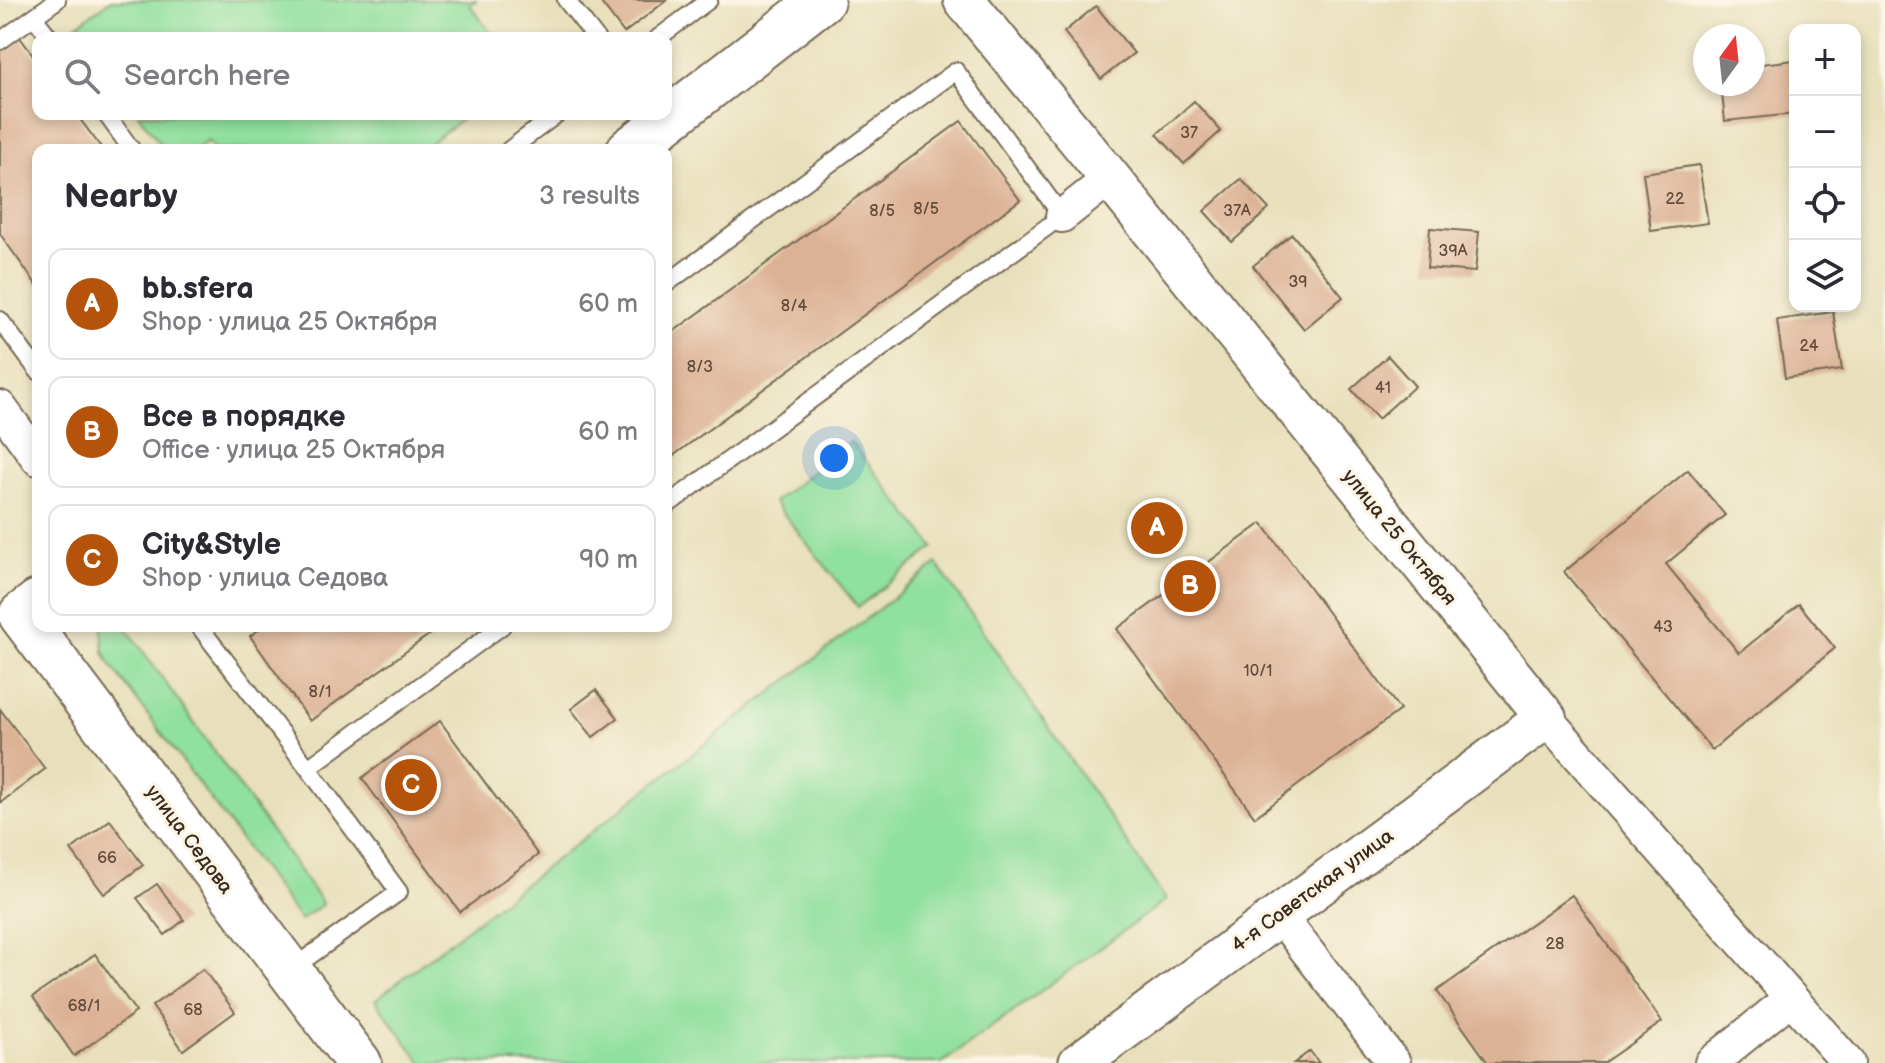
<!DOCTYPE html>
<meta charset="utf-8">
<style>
body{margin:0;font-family:"Balsamiq Sans",sans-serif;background:#f7f7f7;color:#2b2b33}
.controls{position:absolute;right:24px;top:24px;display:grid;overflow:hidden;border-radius:16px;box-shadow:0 4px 12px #0003}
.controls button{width:72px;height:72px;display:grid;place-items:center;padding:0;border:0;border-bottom:2px solid #e1e1e2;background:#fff;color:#2b2b33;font:40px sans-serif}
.compass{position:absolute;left:1693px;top:24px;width:72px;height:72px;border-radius:50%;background:#fff;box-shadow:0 4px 12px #0003;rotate:15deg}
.you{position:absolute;left:834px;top:458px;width:28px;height:28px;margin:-20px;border:6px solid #fff;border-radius:50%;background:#1a73e8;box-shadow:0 0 0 12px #1a73e833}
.badge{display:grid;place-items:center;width:52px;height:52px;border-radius:50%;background:#b45309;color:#fff;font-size:26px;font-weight:700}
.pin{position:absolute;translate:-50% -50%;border:4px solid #fff;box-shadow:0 2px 8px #0006}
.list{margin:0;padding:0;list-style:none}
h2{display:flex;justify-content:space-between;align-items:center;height:104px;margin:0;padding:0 32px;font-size:34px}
h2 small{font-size:26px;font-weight:400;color:#7c7c81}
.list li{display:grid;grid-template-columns:52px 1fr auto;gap:24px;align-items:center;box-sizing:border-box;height:112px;margin:0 16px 16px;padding:0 16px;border:2px solid #e1e1e2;border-radius:16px}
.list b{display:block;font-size:30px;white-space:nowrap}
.list p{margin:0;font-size:26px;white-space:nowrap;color:#7c7c81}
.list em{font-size:26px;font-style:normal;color:#7c7c81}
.icon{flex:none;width:44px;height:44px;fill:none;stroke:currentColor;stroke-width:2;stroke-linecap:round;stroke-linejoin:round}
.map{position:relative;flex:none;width:1885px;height:1063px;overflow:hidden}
.search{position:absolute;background:#fff;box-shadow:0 4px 12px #0003;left:32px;top:32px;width:640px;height:88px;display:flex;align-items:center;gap:20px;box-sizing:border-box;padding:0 28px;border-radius:16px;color:#7c7c81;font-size:30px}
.panel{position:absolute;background:#fff;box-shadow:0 4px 12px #0003;left:32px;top:144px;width:640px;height:488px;border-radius:16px}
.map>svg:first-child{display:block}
.green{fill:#90e09f;stroke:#66855e;stroke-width:2}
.building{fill:#dcb296}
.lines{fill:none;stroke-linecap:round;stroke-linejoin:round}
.service-casing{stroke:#786a55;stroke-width:20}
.minor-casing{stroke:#786a55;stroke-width:36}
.tertiary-casing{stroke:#786a55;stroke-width:44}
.secondary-casing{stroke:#786a55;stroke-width:48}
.service{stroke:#fff;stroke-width:16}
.minor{stroke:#fff;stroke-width:32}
.tertiary{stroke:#fff;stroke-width:40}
.secondary{stroke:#fff;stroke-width:44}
.labels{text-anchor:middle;stroke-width:6;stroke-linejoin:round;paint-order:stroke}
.number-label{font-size:16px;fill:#634c3c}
.street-label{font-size:20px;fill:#3b2a1e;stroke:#fcf5e5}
</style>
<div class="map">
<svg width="1885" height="1063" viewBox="0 0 1885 1063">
<rect width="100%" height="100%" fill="#fcf5e5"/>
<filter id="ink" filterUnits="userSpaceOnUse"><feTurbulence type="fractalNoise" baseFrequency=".0125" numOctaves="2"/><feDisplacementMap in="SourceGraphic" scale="16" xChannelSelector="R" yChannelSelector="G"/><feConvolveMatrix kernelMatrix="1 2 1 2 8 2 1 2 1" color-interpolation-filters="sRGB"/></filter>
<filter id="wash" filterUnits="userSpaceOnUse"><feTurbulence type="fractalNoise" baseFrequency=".006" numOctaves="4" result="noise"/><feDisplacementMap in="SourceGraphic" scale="32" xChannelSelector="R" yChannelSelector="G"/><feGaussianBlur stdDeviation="1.8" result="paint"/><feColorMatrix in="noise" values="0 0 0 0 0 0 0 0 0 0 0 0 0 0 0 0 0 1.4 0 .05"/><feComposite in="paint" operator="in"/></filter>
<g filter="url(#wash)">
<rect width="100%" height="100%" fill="#e8e0bc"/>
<g class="green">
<polygon points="111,0 476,0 470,5 493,36 490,38 82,38 74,27"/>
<polygon points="138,114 469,114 420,150 215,150 208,141 195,150 165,150"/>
<polygon points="851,442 934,547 858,607 774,502"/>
<polygon points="937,564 1166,900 942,1063 422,1063 375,1000"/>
<polygon points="102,626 125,626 323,904 300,920 110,664 104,652"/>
</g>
<g id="blocks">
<g class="building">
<polygon points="599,0 667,0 624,33"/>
<polygon points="1096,6 1134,53 1101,79 1064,32"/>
<polygon points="19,36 38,62 38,114 76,114 103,150 38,150 38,287 0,234 0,48"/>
<polygon points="1795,60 1795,114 1725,121 1721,84 1753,84 1753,65"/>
<polygon points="1194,101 1221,131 1184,164 1157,134"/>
<polygon points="961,121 1020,200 666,461 666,337"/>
<polygon points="1699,165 1708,223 1651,231 1643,173"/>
<polygon points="1241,179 1269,209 1232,242 1204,211"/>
<polygon points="1430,228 1479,232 1475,272 1427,268"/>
<polygon points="1292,234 1343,297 1304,329 1253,266"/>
<polygon points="1833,312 1842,370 1785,378 1777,320"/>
<polygon points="1388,356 1415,386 1378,419 1351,389"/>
<polygon points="1688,470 1725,515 1666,564 1739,653 1799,604 1835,648 1712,750 1564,572"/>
<polygon points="1262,523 1400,710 1255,817 1117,629"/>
<polygon points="264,626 441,626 310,721 250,636"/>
<polygon points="596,690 618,718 593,737 571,709"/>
<polygon points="0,709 45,769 0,803"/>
<polygon points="440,721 538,855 460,912 362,778"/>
<polygon points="110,820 143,865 104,894 71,850"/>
<polygon points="157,884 184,920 165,935 137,898"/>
<polygon points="1572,895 1662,1022 1603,1063 1488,1063 1437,991"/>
<polygon points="95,954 136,1012 74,1056 33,997"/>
<polygon points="203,969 235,1012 183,1050 152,1006"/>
<polygon points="1310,1051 1319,1063 1294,1063"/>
</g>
</g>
</g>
<g filter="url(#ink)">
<use href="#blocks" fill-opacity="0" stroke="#786a55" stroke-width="2"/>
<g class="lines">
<defs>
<g id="service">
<polyline points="566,0 596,38"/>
<polyline points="34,17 50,38"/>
<polyline points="658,38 709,0"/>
<polyline points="0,41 57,0"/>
<polyline points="106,114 132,150"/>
<polyline points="509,150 557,114"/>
<polyline points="666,284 956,71 1062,216 666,506"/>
<polyline points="0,320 38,371"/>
<polyline points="199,626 308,768 399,892 290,970"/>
<polyline points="308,768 502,626"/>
</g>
<g id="minor">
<polyline points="1062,216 1110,178"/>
<polyline points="0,407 38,459"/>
<polyline points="1546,718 1848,1063"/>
<polyline points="1279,915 1394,1063"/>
<polyline points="1711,1063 1791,998"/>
</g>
<polyline id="tertiary" points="964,0 1110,178 1546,718 1079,1063"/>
<g id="secondary">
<polyline points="629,150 822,0"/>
<polyline points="38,602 21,615 359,1063"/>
</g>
</defs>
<use href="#service" class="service-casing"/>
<use href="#minor" class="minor-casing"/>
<use href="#tertiary" class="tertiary-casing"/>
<use href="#secondary" class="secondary-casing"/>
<use href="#service" class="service"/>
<use href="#minor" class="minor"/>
<use href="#tertiary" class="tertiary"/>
<use href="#secondary" class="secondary"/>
</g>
</g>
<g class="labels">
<g class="number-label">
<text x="1189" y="138">37</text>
<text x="1675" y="204">22</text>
<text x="926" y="214">8/5</text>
<text x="882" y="216">8/5</text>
<text x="1237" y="216">37А</text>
<text x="1453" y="256">39А</text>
<text x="1298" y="287">39</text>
<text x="794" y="311">8/4</text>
<text x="1809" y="351">24</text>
<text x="700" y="372">8/3</text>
<text x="1383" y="393">41</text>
<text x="1663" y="632">43</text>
<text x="1258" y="676">10/1</text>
<text x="320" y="697">8/1</text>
<text x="107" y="863">66</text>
<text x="1555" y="949">28</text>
<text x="84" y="1011">68/1</text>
<text x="193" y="1015">68</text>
</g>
<g class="street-label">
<text transform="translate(1400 537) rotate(51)" y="7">улица 25 Октября</text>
<text transform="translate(190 839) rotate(53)" y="7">улица Седова</text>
<text transform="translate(1312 890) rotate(-36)" y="7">4-я Советская улица</text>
</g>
</g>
</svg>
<div class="controls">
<button>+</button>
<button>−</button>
<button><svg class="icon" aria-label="locate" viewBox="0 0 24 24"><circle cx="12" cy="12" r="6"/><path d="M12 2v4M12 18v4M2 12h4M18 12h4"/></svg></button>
<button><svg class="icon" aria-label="layers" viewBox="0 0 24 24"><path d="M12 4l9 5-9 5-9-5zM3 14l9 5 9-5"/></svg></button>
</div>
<svg class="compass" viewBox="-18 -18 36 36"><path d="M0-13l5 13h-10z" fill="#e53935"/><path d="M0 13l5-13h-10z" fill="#7c7c81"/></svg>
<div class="you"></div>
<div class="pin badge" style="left:1157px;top:528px">A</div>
<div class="pin badge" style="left:1190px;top:586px">B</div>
<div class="pin badge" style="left:411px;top:785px">C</div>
<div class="search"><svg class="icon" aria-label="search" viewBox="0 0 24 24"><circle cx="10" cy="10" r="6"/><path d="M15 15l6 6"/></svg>Search here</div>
<section class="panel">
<h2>Nearby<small>3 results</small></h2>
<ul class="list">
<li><span class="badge">A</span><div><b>bb.sfera</b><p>Shop · улица 25 Октября</p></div><em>60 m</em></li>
<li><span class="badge">B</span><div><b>Все в порядке</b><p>Office · улица 25 Октября</p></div><em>60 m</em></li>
<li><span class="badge">C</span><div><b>City&amp;Style</b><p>Shop · улица Седова</p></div><em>90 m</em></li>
</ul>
</section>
</div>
